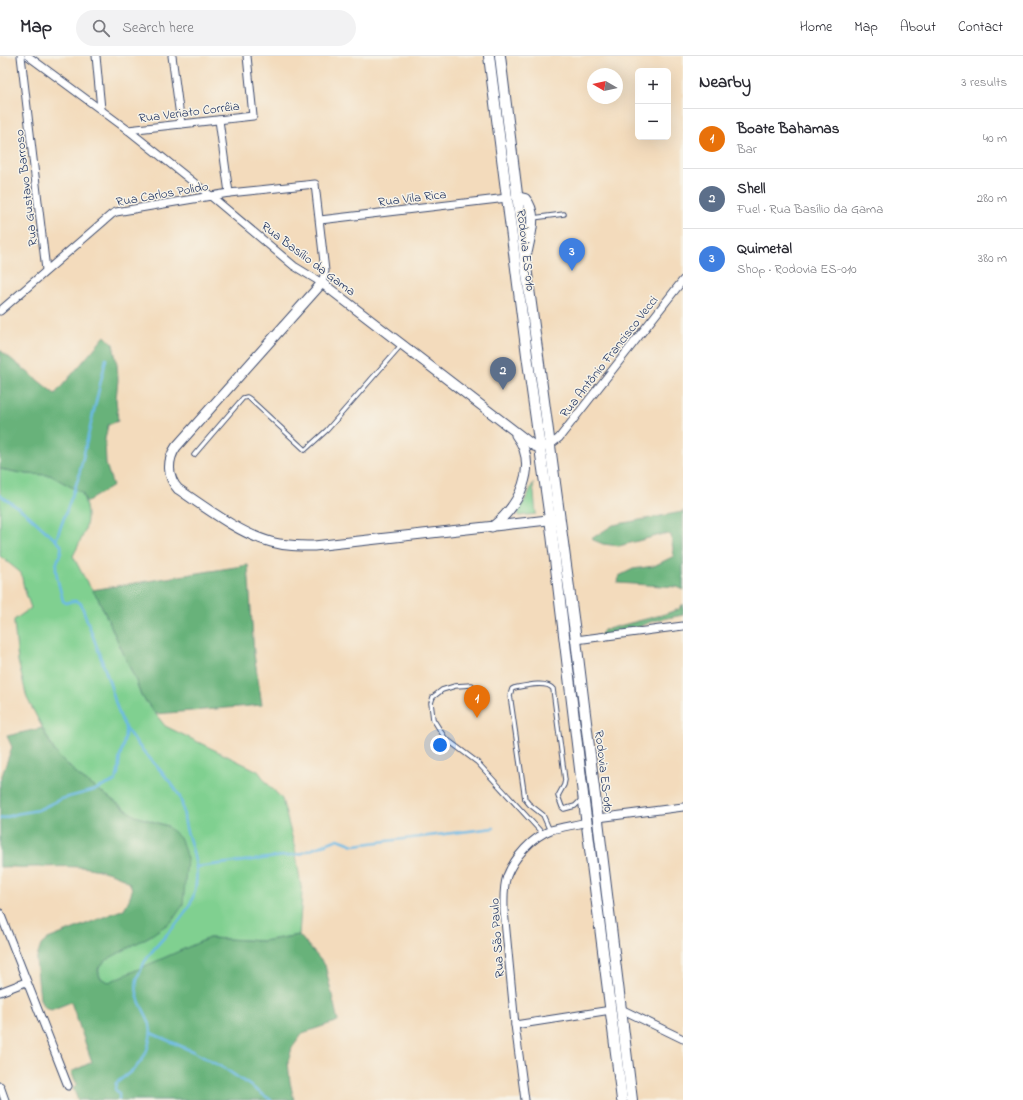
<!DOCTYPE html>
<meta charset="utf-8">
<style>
body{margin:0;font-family:"Indie Flower",sans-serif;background:#f2f2f3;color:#2b2b33}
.controls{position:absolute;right:12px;top:12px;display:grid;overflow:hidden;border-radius:6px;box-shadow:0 4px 16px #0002}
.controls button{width:36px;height:36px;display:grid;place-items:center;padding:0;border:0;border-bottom:1px solid #e1e1e2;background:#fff;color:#2b2b33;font:20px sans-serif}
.compass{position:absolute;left:587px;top:12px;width:36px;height:36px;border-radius:50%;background:#fff;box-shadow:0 4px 16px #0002;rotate:279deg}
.you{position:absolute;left:440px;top:689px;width:14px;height:14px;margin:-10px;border:3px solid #fff;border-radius:50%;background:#1a73e8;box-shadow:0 0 0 6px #1a73e833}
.badge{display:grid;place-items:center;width:26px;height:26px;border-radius:50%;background:#2563eb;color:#fff;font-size:13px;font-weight:700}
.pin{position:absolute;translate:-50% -33px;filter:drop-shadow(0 1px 2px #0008)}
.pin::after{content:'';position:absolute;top:21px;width:14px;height:12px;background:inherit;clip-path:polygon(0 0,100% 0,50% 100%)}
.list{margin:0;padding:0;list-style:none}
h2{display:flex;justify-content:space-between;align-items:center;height:52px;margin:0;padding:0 16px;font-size:17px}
h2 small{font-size:13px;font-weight:400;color:#7c7c81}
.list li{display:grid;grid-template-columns:26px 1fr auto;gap:12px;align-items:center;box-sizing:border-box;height:60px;padding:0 16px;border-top:1px solid #e1e1e2}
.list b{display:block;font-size:15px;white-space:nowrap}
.list p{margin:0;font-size:13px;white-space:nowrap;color:#7c7c81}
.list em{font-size:13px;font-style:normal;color:#7c7c81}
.icon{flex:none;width:22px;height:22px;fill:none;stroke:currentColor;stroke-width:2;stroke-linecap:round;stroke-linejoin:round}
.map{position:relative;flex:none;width:683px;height:1044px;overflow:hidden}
header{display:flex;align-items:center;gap:24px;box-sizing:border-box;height:56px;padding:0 20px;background:#fff;border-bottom:1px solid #e1e1e2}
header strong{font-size:19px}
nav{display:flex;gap:22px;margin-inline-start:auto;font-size:14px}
.search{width:280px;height:36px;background:#f2f2f3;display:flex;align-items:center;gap:10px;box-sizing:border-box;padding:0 14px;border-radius:22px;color:#7c7c81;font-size:15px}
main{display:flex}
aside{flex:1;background:#fff}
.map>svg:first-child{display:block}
.green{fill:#80d090;stroke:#4e8077}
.forest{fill:#68b27a;stroke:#42706c}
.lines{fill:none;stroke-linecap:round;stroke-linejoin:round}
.stream{stroke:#6cbae6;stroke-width:2.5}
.service-casing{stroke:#3b496c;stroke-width:5.5}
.minor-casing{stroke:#3b496c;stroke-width:9}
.tertiary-casing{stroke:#3b496c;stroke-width:11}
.secondary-casing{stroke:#3b496c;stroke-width:12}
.service{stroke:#fff;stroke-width:3.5}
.minor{stroke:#fff;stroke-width:7}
.tertiary{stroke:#fff;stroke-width:9}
.secondary{stroke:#fff;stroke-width:10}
.labels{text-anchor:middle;stroke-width:3;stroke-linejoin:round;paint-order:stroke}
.street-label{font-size:13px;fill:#1b2f5e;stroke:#f7f3e8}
</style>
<header>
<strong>Map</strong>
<div class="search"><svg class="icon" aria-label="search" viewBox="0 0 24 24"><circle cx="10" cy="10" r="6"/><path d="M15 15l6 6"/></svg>Search here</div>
<nav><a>Home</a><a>Map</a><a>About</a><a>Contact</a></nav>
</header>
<main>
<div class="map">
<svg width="683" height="1044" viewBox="0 0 683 1044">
<rect width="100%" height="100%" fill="#f7f3e8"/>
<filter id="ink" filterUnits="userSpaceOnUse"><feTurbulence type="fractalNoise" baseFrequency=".025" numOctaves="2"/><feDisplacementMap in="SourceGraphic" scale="8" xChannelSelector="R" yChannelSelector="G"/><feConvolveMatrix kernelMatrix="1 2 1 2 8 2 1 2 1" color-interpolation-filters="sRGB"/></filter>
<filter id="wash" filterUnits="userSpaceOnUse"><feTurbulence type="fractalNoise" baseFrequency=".012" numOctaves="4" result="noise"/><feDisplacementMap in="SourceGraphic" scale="16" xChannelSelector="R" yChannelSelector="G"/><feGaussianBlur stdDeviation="0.9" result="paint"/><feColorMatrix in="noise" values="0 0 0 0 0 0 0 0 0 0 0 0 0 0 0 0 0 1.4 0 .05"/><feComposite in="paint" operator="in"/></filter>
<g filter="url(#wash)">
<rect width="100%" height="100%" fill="#f3dbbc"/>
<g class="green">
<path d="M 0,413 L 26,418 L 50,419 L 82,437 C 92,465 86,474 73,500 L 85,523 L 98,542 L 136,625 L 141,639 L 165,670 L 258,715 L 267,727 L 282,743 L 295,792 L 302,837 L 299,879 L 263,885 L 209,882 L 109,927 L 100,922 C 100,919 98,916 99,913 C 101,903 140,885 150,880 L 168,770 L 135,760 L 79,720 L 55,696 L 27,642 L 18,605 L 14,567 L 14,564 L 31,552 L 24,532 L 21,517 L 0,500 Z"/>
<polygon points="533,427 536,458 519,460 518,455 528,439"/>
</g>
<g class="forest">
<polygon points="105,280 113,288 117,308 118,324 116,343 118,365 108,369 105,383 106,408 113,430 86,446 82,437 50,419 26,418 0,413 0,294 55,338"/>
<polygon points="683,454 683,534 677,531 618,527 619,520 633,513 654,510 674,500 671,479 664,478 619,490 603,488 591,483 613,469 682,456"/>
<polygon points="248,509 254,598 262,649 156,658 141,639 136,625 98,542 92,534"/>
<polygon points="683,548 683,559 653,565 606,585 600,580 604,574 665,558 679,553"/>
<path d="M 42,672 L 55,696 L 79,720 L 135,760 L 167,770 L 181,783 L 187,803 L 183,849 L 172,865 L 150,880 L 108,903 L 99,911 L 98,914 L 100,922 L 109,926 L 209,882 L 263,885 L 299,879 L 325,909 L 338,965 L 303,977 L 292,992 L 288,1006 L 290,1026 L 294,1044 L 78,1044 L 73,1032 L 77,1028 L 71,1016 L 92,1006 L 71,946 L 51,954 L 43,950 L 40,943 L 36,904 L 41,889 L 48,883 L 124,853 C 127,847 134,837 131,830 C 126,818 92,812 80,811 C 64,810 47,811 31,811 C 20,812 11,810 0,811 L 0,725 L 12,691 L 7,680 Z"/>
</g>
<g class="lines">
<g class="stream">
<path d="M 0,439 L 27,458 L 61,489 C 63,496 57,503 56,510 C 55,520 61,535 63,545 L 66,547 C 71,545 78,543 81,548 C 91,575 101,601 110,628 C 114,641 118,659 125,671 C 139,694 161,712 176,734 C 184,745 183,760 186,772 C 192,794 200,810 195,834 C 187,870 146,888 137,924 C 134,940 142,950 148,963 C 152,971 151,978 149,987 C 145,1007 131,1016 116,1027 L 115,1033 L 119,1038 L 119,1044"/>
<polyline points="56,484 78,423 106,303"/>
<path d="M 0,763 L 16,758 L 38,754 L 61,743 L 95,734 L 115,725 C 120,718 118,708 120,700 C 123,690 126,682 125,671"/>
<polyline points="196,811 300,798 338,783 354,789 494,772"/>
<polyline points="151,977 192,995 227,1014 271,1044"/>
</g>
</g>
</g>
<g filter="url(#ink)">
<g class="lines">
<defs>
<g id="service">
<polyline points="533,162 564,158"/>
<polyline points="194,399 243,342 247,341 250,343 305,394 327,374 402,288"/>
<polyline points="472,629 455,630 442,634 433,641 431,647 433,663 445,682 477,706 543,778"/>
<path d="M 550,775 L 543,759 L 529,748 L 525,743 L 510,639 L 512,633 L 514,632 C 524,630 547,624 553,633 L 565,724 L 564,729 L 558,740 L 562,751 L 564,753 L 575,750 L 582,743"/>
</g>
<g id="minor">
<polyline points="21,0 46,214"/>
<polyline points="96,0 101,53"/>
<polyline points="172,0 181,68"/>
<polyline points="219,64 229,137"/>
<polyline points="128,74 253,60 247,0"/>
<polyline points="320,164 507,142"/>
<polyline points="0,255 112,158 116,156 229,137 315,128 325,215 322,227 294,210 212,141 128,74 28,0"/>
<polyline points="550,389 559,382 683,224"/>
<polyline points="576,584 683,570"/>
<polyline points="598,762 683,751"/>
<polyline points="0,857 68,1030"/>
<polyline points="0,936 26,926"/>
<polyline points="621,953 683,983"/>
<polyline points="515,969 611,954"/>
<polyline points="0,1030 5,1044"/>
<path d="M 525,1044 L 515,969 L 504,854 C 504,843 503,831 507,820 C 514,802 532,781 551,774 C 562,771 575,769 587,766"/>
</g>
<g id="tertiary">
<path d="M 547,390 L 539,391 L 534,390 L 322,227 L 176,391 C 167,404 167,421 178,433 C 205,451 240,478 271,486 C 285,490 299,490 314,490 L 557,463"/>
<path d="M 492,471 C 519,450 540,410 516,379"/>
</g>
<g id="secondary">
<polyline points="489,0 527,299 551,470 583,738 622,1044"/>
<polyline points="500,0 525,203 576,584 632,1044"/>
<path d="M 517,141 L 525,143 C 538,158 530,178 527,195"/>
</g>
</defs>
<use href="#service" class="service-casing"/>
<use href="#minor" class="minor-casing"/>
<use href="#tertiary" class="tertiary-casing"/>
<use href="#secondary" class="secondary-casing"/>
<use href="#service" class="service"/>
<use href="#minor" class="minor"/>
<use href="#tertiary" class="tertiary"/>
<use href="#secondary" class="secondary"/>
</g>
</g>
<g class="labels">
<g class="street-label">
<text transform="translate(189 55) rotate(-7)" y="5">Rua Veriato Corrêia</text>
<text transform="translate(25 132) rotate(-97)" y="5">Rua Gustavo Barroso</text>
<text transform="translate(162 137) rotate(-10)" y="5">Rua Carlos Polido</text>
<text transform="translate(412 141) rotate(-7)" y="5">Rua Vila Rica</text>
<text transform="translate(527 194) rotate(83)" y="5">Rodovia ES-010</text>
<text transform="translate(309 202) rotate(37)" y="5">Rua Basílio da Gama</text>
<text transform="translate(608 300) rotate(-52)" y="5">Rua Antônio Francisco Vecci</text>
<text transform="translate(605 715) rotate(83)" y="5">Rodovia ES-010</text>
<text transform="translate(496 882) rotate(-94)" y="5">Rua São Paulo</text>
</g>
</g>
</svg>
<div class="controls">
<button>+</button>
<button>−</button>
</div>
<svg class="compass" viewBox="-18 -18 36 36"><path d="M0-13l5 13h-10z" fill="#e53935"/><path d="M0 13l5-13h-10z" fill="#7c7c81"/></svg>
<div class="you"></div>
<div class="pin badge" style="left:477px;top:662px;background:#e8710a">1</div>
<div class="pin badge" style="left:503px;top:334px;background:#5c6f8a">2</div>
<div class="pin badge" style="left:572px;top:215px;background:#3f7fe0">3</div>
</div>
<aside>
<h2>Nearby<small>3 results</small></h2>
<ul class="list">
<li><span class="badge" style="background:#e8710a">1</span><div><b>Boate Bahamas</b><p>Bar</p></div><em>40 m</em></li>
<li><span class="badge" style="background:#5c6f8a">2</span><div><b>Shell</b><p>Fuel · Rua Basílio da Gama</p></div><em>280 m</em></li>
<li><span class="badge" style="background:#3f7fe0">3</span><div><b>Quimetal</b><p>Shop · Rodovia ES-010</p></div><em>380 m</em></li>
</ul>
</aside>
</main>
